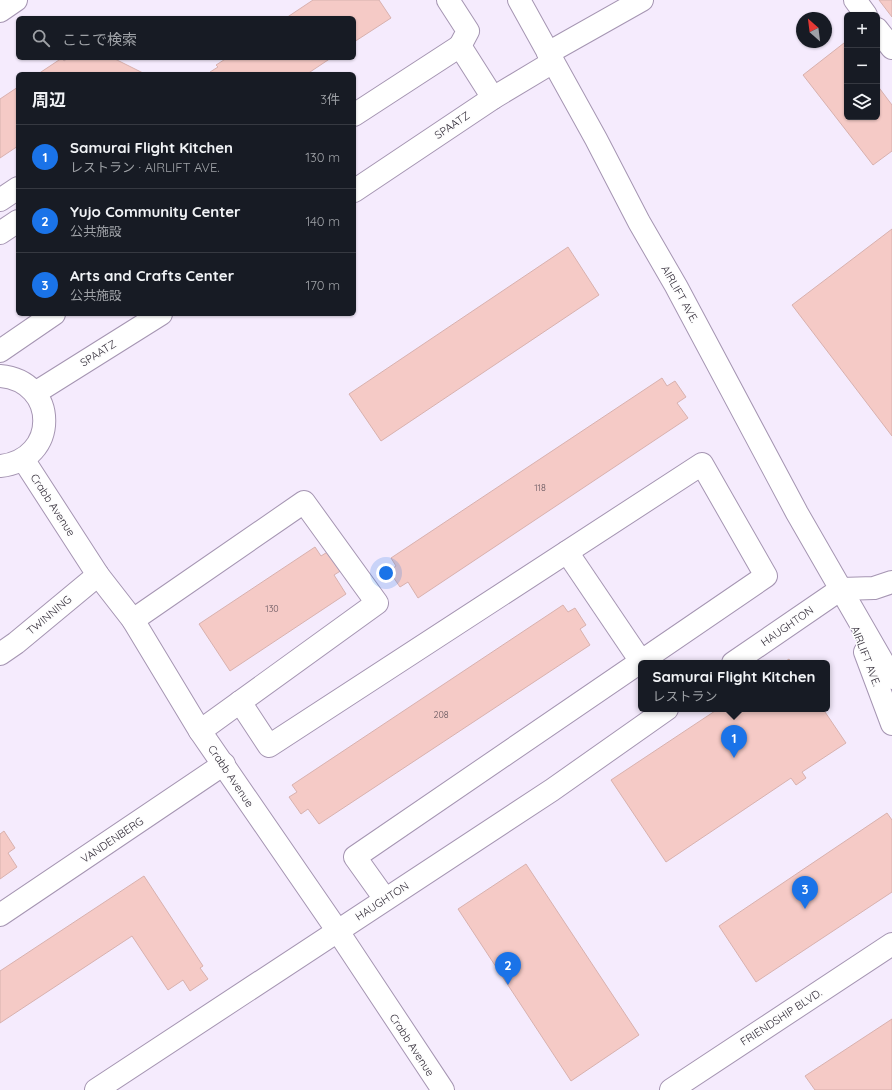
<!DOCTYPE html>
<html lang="ja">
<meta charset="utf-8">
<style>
body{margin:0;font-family:Quicksand,"Noto Sans JP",sans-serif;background:#20242c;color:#f1f3f6}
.controls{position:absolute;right:12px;top:12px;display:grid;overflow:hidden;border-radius:6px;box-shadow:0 1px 3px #0004}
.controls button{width:36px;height:36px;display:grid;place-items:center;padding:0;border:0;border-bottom:1px solid #363941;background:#171b24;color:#f1f3f6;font:20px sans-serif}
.compass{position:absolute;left:796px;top:12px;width:36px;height:36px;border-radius:50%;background:#171b24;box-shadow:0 1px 3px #0004;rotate:332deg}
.you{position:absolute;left:386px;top:573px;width:14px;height:14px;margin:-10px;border:3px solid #fff;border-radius:50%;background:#1a73e8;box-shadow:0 0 0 6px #1a73e833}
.badge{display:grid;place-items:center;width:26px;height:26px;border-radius:50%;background:#1a73e8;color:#fff;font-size:13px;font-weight:700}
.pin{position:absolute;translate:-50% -33px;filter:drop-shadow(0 1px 2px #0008)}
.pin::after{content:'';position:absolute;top:21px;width:14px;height:12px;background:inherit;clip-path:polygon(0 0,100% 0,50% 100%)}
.popup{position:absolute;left:638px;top:660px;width:192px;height:52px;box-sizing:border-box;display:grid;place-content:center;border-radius:6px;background:#171b24;filter:drop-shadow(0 1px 3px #0005);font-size:13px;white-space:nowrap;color:#9ea1a6}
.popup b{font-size:15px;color:#f1f3f6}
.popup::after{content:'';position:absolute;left:50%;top:100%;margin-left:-8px;border:8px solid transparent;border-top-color:#171b24}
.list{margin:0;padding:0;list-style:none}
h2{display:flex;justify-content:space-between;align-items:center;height:52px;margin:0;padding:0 16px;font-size:17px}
h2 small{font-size:13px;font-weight:400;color:#9ea1a6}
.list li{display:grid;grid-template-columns:26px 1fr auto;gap:12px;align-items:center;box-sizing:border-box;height:64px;padding:0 16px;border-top:1px solid #363941}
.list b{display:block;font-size:15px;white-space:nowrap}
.list p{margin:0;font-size:13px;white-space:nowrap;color:#9ea1a6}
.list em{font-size:13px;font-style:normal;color:#9ea1a6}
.icon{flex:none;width:22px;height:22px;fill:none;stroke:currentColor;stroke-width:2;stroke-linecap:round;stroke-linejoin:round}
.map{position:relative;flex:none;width:892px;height:1090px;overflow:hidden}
.search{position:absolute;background:#171b24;box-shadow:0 1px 3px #0004;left:16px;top:16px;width:340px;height:44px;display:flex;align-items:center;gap:10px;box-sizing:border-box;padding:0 14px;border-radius:6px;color:#9ea1a6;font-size:15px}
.panel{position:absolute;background:#171b24;box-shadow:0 1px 3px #0004;left:16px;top:72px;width:340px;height:244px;border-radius:6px}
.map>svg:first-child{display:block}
.building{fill:#f5cac6;stroke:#d8b1ae}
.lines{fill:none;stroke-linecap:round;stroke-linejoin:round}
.minor-casing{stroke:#a595b2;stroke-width:24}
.minor{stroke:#fff;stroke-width:22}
.labels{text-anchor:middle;stroke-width:3;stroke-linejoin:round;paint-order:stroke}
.number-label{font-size:9px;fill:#64555d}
.street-label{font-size:11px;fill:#342e3a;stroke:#fdfdfd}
</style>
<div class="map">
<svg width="892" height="1090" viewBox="0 0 892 1090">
<rect width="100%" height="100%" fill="#f5ebfd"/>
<g class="building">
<polygon points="313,0 379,0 391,18 354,42 354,18 286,18"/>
<polygon points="879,0 892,0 892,17"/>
<polygon points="844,43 847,47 847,117 877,117 877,85 892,105 892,151 873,165 803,75"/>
<polygon points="62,58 64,61 68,58 113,58 145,74 38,74"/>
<polygon points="227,58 331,58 307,74 211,74 210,72 218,67 216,65"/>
<polygon points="18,87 18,146 0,158 0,99"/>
<polygon points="892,229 892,436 792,305"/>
<polygon points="568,247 599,295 381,441 349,394"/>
<polygon points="662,378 667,386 675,381 686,397 677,403 688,418 418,598 408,582 400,587 389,571 396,566 391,558"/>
<polygon points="315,547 321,556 329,551 342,570 334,575 346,594 230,671 199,624"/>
<polygon points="563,605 568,612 575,608 586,625 580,629 590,645 319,824 308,809 301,814 289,797 297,792 292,785"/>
<polygon points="789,659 791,663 783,663"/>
<polygon points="718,709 823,709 846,743 802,772 806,778 796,785 791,778 666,862 611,780"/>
<polygon points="887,813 892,820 892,892 756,982 719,926"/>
<polygon points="4,831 15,848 8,853 17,867 0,879 0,834"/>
<polygon points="526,864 639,1035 571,1081 458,909"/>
<polygon points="144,876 203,966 200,968 208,979 190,991 183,980 168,990 132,936 0,1023 0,971"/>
<polygon points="892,1019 892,1090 815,1090 805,1076"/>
</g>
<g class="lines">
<defs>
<g id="minor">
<polyline points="448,0 468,31 460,46"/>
<polyline points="519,0 596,139 639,222 676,286 797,513 892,678"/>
<polyline points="855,0 866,15"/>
<polyline points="0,11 16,0"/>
<polyline points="877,29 892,48"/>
<polyline points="548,53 642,0"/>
<polyline points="354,115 460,46 493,98"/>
<polyline points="354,191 493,98 553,62"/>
<polyline points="0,200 18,188"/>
<polyline points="0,233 18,221"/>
<polyline points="0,351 54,314"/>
<path d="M 0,376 C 59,381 59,460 0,466"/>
<polyline points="35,393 161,314"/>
<polyline points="23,459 98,575 133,620 200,731 337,930 443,1090"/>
<polyline points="567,552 642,663"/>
<polyline points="841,589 874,588 892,582"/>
<polyline points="133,620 304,502 377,603 200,731"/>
<polyline points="865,652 892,724"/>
<polyline points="0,654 16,643 98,575"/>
<polyline points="733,663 841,589"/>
<polyline points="240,702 269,746 702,464 766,576 355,857 385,899"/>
<polyline points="0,915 224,764"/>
<polyline points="96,1090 552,790 667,709"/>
<polyline points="671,1090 892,944"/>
</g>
</defs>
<use href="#minor" class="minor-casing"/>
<use href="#minor" class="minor"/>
</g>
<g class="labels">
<g class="number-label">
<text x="540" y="491">118</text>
<text x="272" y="612">130</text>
<text x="441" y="718">208</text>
</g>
<g class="street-label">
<text transform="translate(452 125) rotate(-34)" y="4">SPAATZ</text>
<text transform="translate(680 294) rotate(61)" y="4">AIRLIFT AVE.</text>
<text transform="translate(98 353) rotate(-32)" y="4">SPAATZ</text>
<text transform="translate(53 505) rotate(57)" y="4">Crabb Avenue</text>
<text transform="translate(49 615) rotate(-40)" y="4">TWINNING</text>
<text transform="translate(787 626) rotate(-35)" y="4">HAUGHTON</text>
<text transform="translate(866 656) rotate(69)" y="4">AIRLIFT AVE.</text>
<text transform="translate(231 776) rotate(56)" y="4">Crabb Avenue</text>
<text transform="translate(112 840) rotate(-34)" y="4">VANDENBERG</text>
<text transform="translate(382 901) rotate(-33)" y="4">HAUGHTON</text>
<text transform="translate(781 1017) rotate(-33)" y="4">FRIENDSHIP BLVD.</text>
<text transform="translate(412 1045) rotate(57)" y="4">Crabb Avenue</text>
</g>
</g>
</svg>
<div class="controls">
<button>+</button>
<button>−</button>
<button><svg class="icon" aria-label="layers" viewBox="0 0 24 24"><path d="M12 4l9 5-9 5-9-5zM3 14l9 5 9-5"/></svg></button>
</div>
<svg class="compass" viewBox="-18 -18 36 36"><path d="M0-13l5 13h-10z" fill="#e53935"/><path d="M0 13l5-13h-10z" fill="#9ea1a6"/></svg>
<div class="you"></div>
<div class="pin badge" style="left:734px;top:758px">1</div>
<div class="popup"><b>Samurai Flight Kitchen</b>レストラン</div>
<div class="pin badge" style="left:508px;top:985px">2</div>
<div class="pin badge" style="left:805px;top:909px">3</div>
<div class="search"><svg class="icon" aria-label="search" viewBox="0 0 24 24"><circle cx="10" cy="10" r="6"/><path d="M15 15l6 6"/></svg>ここで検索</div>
<section class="panel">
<h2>周辺<small>3件</small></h2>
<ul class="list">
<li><span class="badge">1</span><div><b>Samurai Flight Kitchen</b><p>レストラン · AIRLIFT AVE.</p></div><em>130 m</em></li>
<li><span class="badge">2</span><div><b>Yujo Community Center</b><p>公共施設</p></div><em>140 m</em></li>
<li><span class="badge">3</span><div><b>Arts and Crafts Center</b><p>公共施設</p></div><em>170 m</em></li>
</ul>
</section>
</div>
